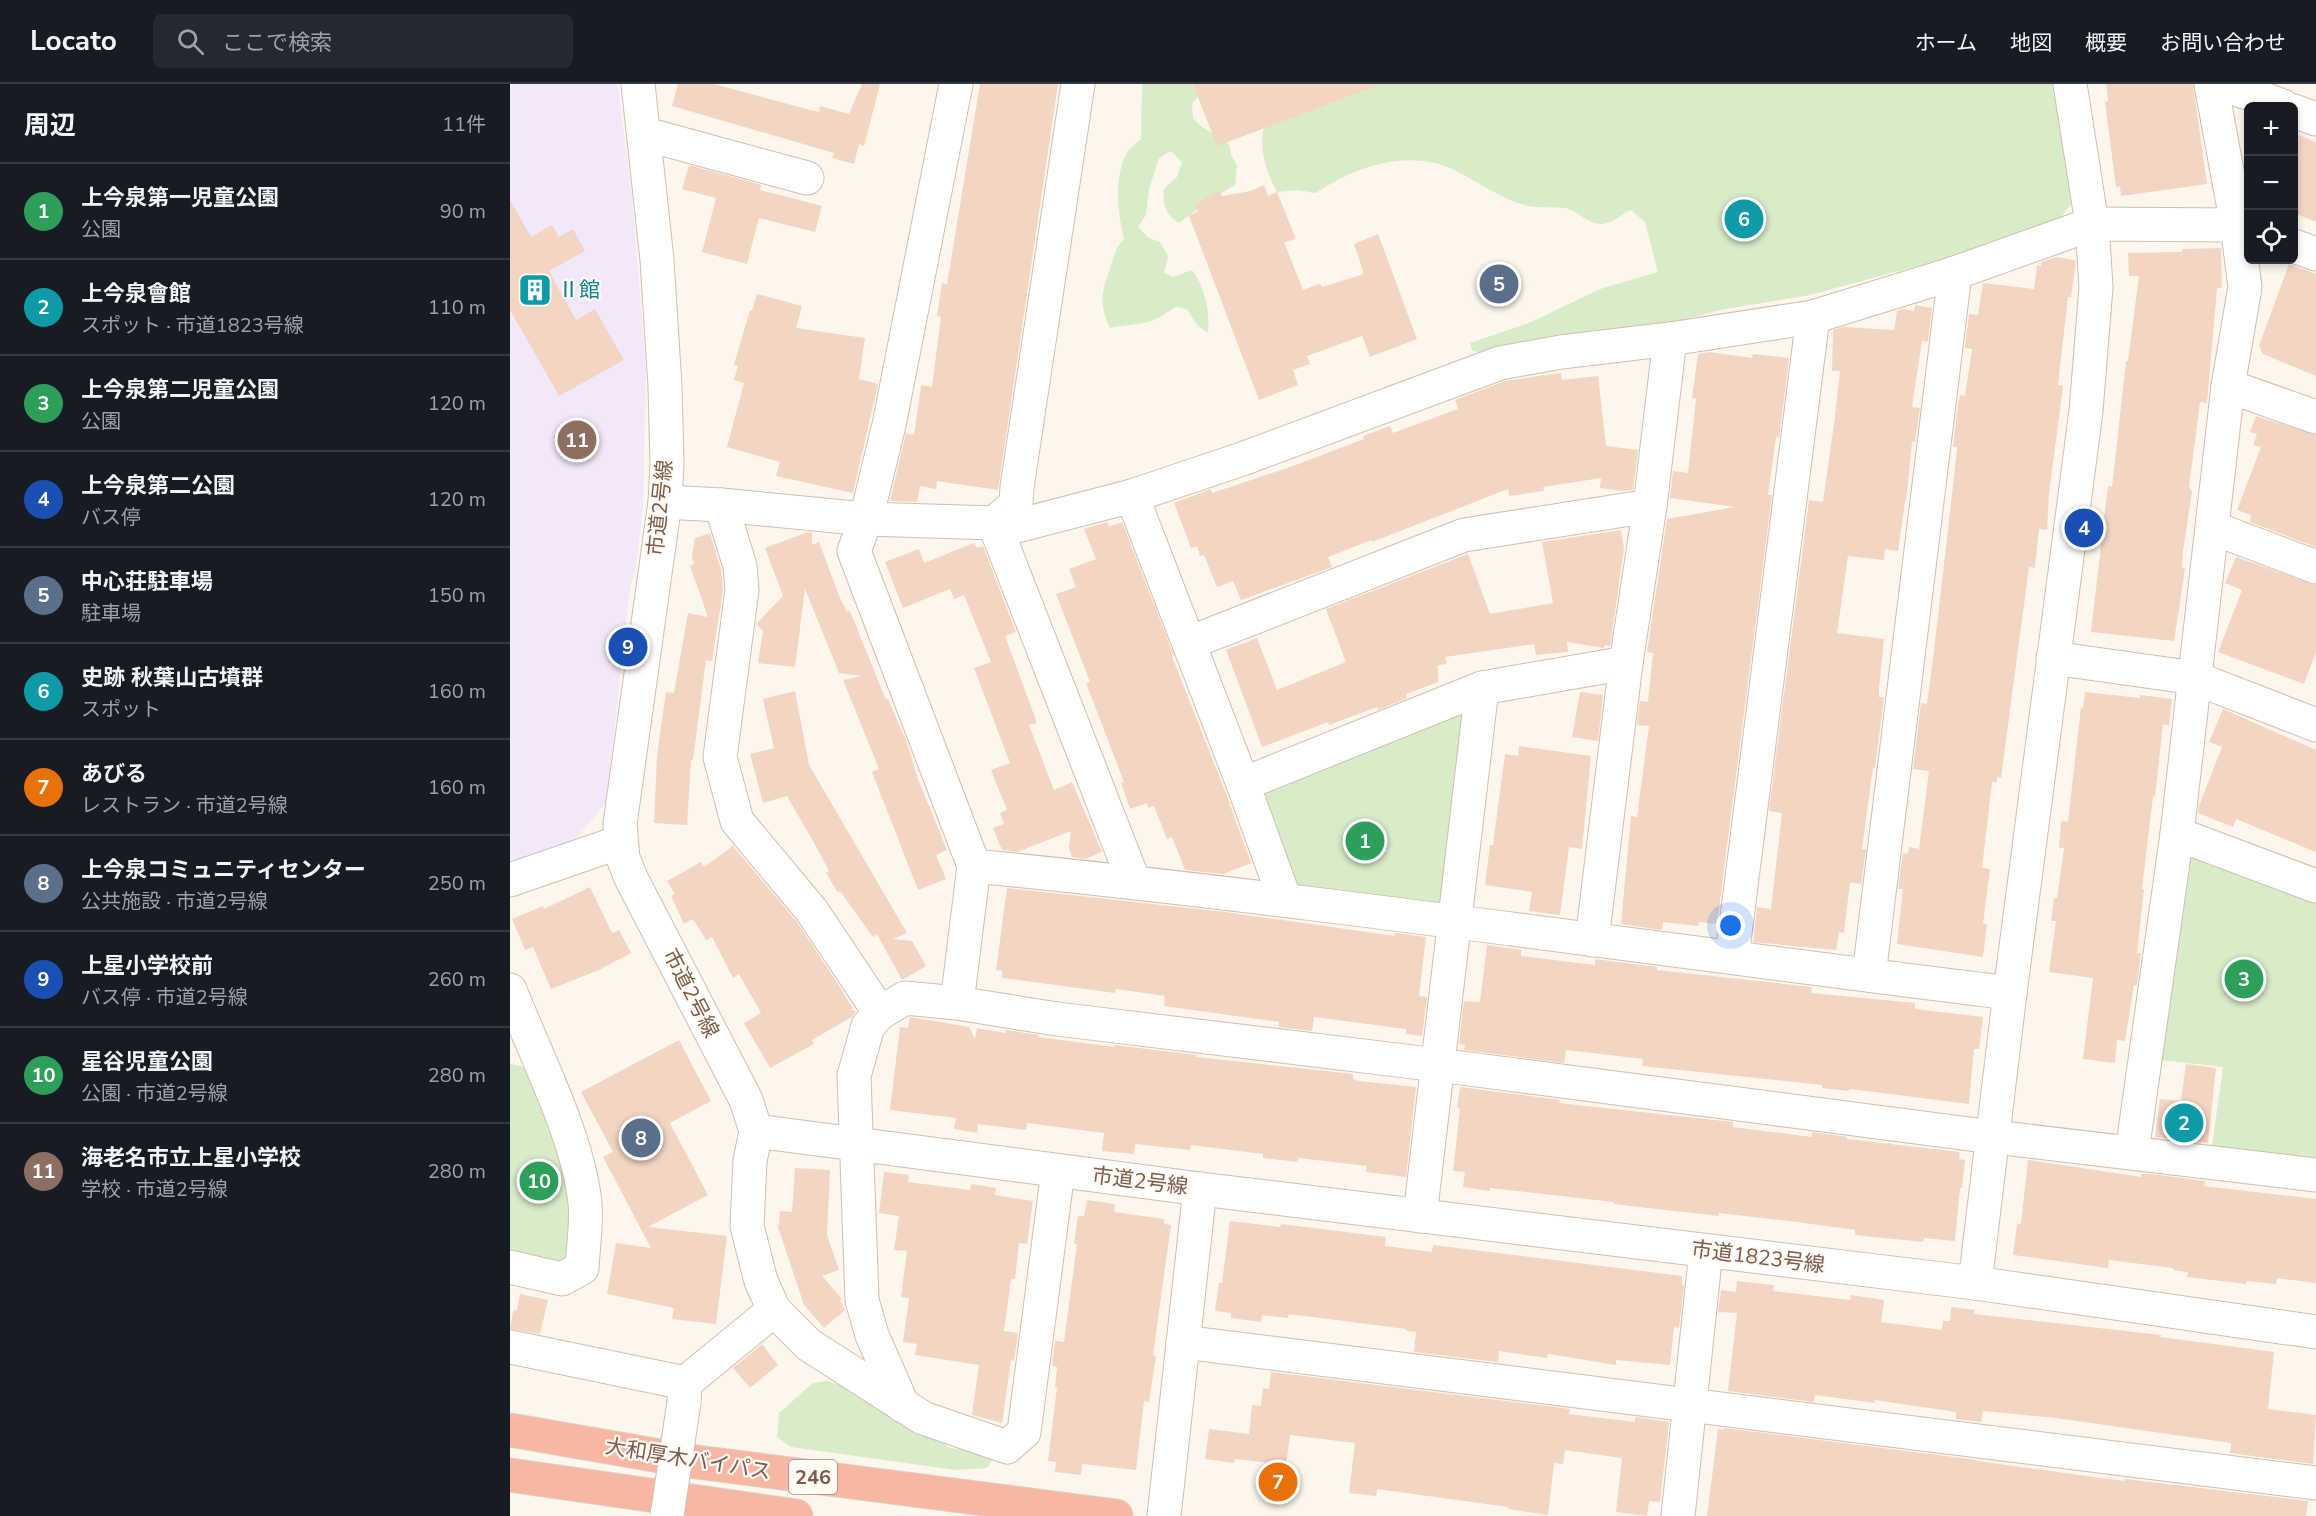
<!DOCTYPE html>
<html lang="ja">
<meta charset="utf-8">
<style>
body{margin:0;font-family:"Nunito Sans","Noto Sans JP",sans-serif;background:#242831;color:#f1f3f6}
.controls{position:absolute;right:18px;top:18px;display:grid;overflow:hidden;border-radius:9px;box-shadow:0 3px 9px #0003}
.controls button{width:54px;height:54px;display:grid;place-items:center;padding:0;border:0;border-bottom:2px solid #363941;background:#171b24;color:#f1f3f6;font:30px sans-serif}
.you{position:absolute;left:1221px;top:842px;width:21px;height:21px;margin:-15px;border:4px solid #fff;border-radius:50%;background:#1a73e8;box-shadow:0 0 0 9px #1a73e833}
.badge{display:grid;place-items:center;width:39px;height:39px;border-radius:50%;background:#0b8043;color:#fff;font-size:20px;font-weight:700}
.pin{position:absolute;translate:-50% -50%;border:3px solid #fff;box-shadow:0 2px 6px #0006}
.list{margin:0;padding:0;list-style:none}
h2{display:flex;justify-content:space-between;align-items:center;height:78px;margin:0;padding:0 24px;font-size:26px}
h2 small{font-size:20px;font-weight:400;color:#9ea1a6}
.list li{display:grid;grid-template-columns:39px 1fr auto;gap:18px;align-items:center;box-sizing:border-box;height:96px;padding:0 24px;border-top:2px solid #363941}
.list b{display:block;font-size:22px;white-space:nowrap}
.list p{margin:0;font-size:20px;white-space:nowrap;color:#9ea1a6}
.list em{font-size:20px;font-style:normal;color:#9ea1a6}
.icon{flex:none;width:33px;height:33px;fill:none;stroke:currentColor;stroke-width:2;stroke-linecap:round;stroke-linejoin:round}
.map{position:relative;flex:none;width:1806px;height:1432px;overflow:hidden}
header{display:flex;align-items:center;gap:36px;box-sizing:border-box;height:84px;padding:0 30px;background:#171b24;border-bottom:2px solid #363941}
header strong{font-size:28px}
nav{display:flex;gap:33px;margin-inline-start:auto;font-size:21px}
.search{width:420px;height:54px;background:#242831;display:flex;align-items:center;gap:15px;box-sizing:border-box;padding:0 21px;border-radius:9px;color:#9ea1a6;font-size:22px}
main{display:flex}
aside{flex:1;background:#171b24}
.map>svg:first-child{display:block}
.education{fill:#f3e8fa}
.green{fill:#d8ecc9}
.building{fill:#f3d5c3}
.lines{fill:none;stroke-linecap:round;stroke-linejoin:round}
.minor-casing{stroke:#d1beb0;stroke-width:35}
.highway-casing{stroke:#dad1cd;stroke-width:35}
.minor{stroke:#fff;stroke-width:33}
.highway{stroke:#f7b7a3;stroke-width:33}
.minor-bridge-casing{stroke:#d1beb0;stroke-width:35;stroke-linecap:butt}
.minor-bridge{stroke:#fff;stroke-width:33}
.labels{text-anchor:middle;stroke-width:4.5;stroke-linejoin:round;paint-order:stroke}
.shield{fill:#fffaf3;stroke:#a28b7f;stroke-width:1.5}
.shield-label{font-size:20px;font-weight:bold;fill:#7a5c4d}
.culture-label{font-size:21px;fill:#0d838f;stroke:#fffaf3;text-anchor:start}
.street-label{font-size:21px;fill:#7a5c4d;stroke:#fffaf3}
</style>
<header>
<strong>Locato</strong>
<div class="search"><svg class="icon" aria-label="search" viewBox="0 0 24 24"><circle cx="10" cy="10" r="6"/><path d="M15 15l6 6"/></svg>ここで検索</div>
<nav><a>ホーム</a><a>地図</a><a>概要</a><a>お問い合わせ</a></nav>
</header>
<main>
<aside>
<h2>周辺<small>11件</small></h2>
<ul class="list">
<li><span class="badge" style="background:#2e9e5b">1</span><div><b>上今泉第一児童公園</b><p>公園</p></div><em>90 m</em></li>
<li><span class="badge" style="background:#0f9aa8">2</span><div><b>上今泉會館</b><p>スポット · 市道1823号線</p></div><em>110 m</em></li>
<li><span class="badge" style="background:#2e9e5b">3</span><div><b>上今泉第二児童公園</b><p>公園</p></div><em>120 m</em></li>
<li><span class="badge" style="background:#1a4fb4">4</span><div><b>上今泉第二公園</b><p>バス停</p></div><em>120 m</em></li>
<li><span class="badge" style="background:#5c6f8a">5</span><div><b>中心荘駐車場</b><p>駐車場</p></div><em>150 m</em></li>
<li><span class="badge" style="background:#0f9aa8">6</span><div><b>史跡 秋葉山古墳群</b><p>スポット</p></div><em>160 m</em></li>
<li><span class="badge" style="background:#e8710a">7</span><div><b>あびる</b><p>レストラン · 市道2号線</p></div><em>160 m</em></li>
<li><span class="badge" style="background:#5c6f8a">8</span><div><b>上今泉コミュニティセンター</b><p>公共施設 · 市道2号線</p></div><em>250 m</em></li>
<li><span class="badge" style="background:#1a4fb4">9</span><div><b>上星小学校前</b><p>バス停 · 市道2号線</p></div><em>260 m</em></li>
<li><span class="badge" style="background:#2e9e5b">10</span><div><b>星谷児童公園</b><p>公園 · 市道2号線</p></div><em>280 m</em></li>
<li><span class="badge" style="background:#8d6e63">11</span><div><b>海老名市立上星小学校</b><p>学校 · 市道2号線</p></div><em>280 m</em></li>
</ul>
</aside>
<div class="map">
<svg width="1806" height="1432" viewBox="0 0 1806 1432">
<rect width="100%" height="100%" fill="#fdf6ec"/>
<polygon class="education" points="13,0 106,0 108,2 123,123 136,288 133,424 126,481 120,505 96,719 62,759 0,779 0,1"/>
<g class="green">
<path d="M 632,0 L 683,0 L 688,13 L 682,20 L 683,34 L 692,43 L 715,56 L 720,63 L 721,70 L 727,82 L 725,101 L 701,115 L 669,139 C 656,131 652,120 654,105 L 667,93 L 672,78 L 661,67 L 649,74 L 639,105 L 636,131 L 628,143 L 639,154 L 650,158 L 658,172 L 654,189 L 663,193 L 682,186 C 695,204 700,226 698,249 L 687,241 L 677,225 L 666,223 C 656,229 646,236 634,239 C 623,241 612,241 600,244 C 589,219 591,209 600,185 C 604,173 605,164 614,155 C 608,129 603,94 617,69 C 620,64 627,59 631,55 Z"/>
<path d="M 829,0 L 1549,0 L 1561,120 L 1548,137 L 1444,172 L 1300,211 L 1210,226 L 1150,242 L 987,262 L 971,270 L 962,266 L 960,259 L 1019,239 L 1090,205 L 1148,188 L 1135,138 L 1121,126 C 1113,129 1105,137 1097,139 C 1080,144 1070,127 1055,124 C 1043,123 1030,124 1018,122 C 996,117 969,99 948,88 C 902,63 846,82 806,109 L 787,106 L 767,108 C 756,87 749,67 754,42 L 773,32 L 794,29 L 806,23 Z"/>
<polygon points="947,625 959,633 931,824 787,807 751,710"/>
<polygon points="1696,771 1806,814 1806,1080 1701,1069 1713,983 1651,976 1676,783 1682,775"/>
<polygon points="0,980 11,982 21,989 55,1074 63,1167 54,1181 0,1171"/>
<polygon points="316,1297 336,1302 440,1364 477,1369 482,1377 477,1384 446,1386 281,1363 267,1353 269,1329 303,1299"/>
</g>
<g class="building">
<polygon points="168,0 204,0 300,26 309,28 310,22 339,30 352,0 370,0 354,62 349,60 344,80 322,74 324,69 162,22"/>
<polygon points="470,0 548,0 488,406 427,397 426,405 410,402 407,418 380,417 396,349 404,351 411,301 422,303 431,233 427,232 432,199 437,200"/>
<polygon points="683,0 865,0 866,2 707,62"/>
<polygon points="1596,0 1683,0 1697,100 1611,112 1610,102 1606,103 1595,18 1598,17"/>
<polygon points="1784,49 1806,58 1806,138 1784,129"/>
<polygon points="179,81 245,99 251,101 250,106 312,122 305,148 249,134 237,180 192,168 206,114 172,105"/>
<polygon points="754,101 758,112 767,108 786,155 774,158 793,206 810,200 812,203 854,190 844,160 868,150 907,255 860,273 852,252 797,272 800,280 783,286 788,301 749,316 679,132 688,127 685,120 709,107 712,112 741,107"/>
<polygon points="0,116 21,153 42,141 49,153 63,145 75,167 39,187 66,236 85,225 114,276 49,312 0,226"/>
<polygon points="1711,164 1712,204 1707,204 1697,319 1690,318 1679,403 1682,408 1673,467 1672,484 1675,485 1664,557 1581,548 1598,402 1602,403 1616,277 1618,277 1629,192 1619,192 1618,169 1672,168 1672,165"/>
<polygon points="1546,173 1565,176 1566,179 1561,213 1558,213 1548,301 1553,302 1539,410 1537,446 1529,445 1525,484 1519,483 1491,694 1487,693 1487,698 1482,698 1472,784 1480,785 1473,840 1477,840 1473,873 1387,860 1393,805 1388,805 1393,769 1398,770 1399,763 1409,765 1419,687 1403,685 1411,619 1417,620 1424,567 1444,393 1447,363 1443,363 1447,328 1450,311 1455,312 1462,265 1455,264 1459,230 1468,231 1473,199 1524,205 1527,181 1531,182 1531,178"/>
<polygon points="1779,180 1806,190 1806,292 1753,270 1749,262"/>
<polygon points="247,210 292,222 286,244 355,254 349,295 368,300 343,409 266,392 270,378 217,363 234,299 224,296 228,282 224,281 240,226 242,227"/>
<polygon points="1405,221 1422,224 1418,258 1412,257 1402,323 1410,324 1405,358 1402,358 1396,418 1395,418 1388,467 1375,465 1374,476 1338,472 1327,549 1374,555 1369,603 1369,613 1374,613 1365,684 1363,683 1352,765 1356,765 1351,800 1340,798 1334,849 1329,848 1326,866 1243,858 1247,823 1261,825 1272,729 1259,727 1299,416 1313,418 1324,340 1330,287 1322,287 1323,246 1333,243 1384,246 1387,227 1393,225 1404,227"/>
<polygon points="1199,268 1242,274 1243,270 1279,274 1269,354 1266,353 1258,411 1262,411 1207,840 1189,838 1188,842 1153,838 1152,846 1111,840 1121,732 1127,733 1139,642 1127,641 1130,617 1138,618 1143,569 1137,568 1157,435 1225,423 1160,414 1163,387 1178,389 1186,314 1182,314 1188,270"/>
<polygon points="1051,289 1052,296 1088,292 1096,362 1128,366 1123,406 1113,407 1090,404 1091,394 1033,403 1034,407 999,412 998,405 862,458 862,456 818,473 822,483 731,516 723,497 707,503 694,471 690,472 687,462 681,464 664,419 701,405 702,409 783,382 854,355 853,352 880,342 883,349 948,325 945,316 995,297"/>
<polygon points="1746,332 1806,351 1806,463 1740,438 1741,431 1727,426 1751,363 1743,361 1747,350 1740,348"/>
<polygon points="597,438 599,443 612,438 663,569 661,570 715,707 741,779 713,790 675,786 662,753 657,755 644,722 638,724 637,719 620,725 611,699 614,698 576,599 580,598 546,510 566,503 559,485 586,475 574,445"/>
<polygon points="1111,446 1114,465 1100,562 1096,561 1093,564 1057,558 1058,568 1026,571 1024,560 935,573 937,580 928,581 928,598 896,610 897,614 868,626 867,623 819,641 818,638 752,663 716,566 747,554 767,606 836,578 816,525 958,470 980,530 1043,519 1032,458"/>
<polygon points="298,448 302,449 302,461 309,458 330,514 337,528 340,527 376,616 378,615 396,656 408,695 437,766 426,771 436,795 408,806 362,688 369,685 333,596 352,592 329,589 295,505 285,583 248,579 253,547 246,540 273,512 255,464"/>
<polygon points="200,449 211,486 213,506 202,577 196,576 183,676 181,676 177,741 144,739 147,672 156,608 164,609 178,529 198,533 180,482 184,480 182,473 185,454"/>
<polygon points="464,459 467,464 473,462 506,548 495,552 527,639 519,641 544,706 562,698 592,768 576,775 562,773 559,764 561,747 507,768 492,766 483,744 494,740 490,729 497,726 481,686 500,679 464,584 481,578 454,511 444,515 440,505 393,524 375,478 409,465 414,479"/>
<polygon points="1726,473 1806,501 1806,568 1794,600 1708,568 1732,506 1715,499"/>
<polygon points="285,607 299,681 397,849 383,855 402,857 416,882 392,896 367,850 363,853 330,807 328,809 316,789 319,787 307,764 277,712 253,719 240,670 264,664 253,615"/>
<polygon points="1070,608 1093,611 1088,657 1062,653"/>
<polygon points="1575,608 1630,614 1630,611 1662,615 1659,642 1653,640 1645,713 1643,712 1632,805 1634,805 1627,869 1631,869 1627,901 1624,901 1615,957 1607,956 1605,979 1573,975 1583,894 1539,888 1546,837 1541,837 1544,814 1547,814 1554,764 1549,764 1551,737 1558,738 1571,623 1573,624"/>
<polygon points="1713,625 1806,666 1806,768 1726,735 1723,743 1688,729 1689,722 1712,663 1699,658"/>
<polygon points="1009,662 1081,672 1072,765 1059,763 1050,831 1019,827 1022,808 975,801 980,761 983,761 995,670 1008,672"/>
<polygon points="223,762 287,838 328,900 343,925 341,926 346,927 342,933 302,956 304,960 260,984 234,939 251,929 229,890 223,894 202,853 196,856 183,835 174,840 161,812 165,810 157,797 191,778 194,783"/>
<polygon points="80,803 100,845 103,849 109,846 121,869 89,886 41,905 23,863 15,866 2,835 33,822 34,825"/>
<polygon points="497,804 715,828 885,852 885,849 916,853 909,912 917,913 912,952 896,950 896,945 804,933 802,947 769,943 769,938 654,922 655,912 606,905 605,909 492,894 492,887 486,886"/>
<polygon points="977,861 1011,866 1011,872 1085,881 1085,875 1147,883 1147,886 1302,903 1301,909 1405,919 1405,925 1473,933 1469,965 1464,965 1459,1020 1340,1005 1339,1007 1312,1004 1312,1001 1132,982 1133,975 1056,966 1054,979 954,966 955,961 949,960 954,917 970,918"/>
<polygon points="400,933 459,943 465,955 467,944 496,949 496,946 529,951 528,953 604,963 604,961 687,971 686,973 843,990 843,995 849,997 906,1003 896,1093 856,1088 857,1082 788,1074 788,1078 753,1074 753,1070 681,1061 680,1066 625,1060 624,1070 592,1067 594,1049 517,1039 516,1046 468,1040 467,1049 444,1045 446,1034 380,1026 390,943 398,944"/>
<polygon points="169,956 201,1017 160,1039 198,1111 138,1143 217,1152 206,1240 162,1235 164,1224 97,1210 106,1159 141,1164 93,1073 103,1068 71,1008"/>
<polygon points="1676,980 1706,984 1698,1059 1645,1053 1650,1015 1671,1017"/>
<polygon points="950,1003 1050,1016 1049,1019 1223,1038 1223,1043 1302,1053 1302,1048 1337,1053 1337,1055 1450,1068 1449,1075 1455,1076 1452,1104 1450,1104 1445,1157 1414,1154 1413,1158 1345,1151 1345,1146 1287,1138 1209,1129 1209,1132 1146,1125 1104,1120 1104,1118 980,1104 980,1107 953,1103 955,1088 943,1087 950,1025 947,1024"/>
<polygon points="1518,1076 1631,1093 1631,1090 1641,1090 1695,1097 1694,1102 1806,1115 1806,1199 1767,1194 1766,1200 1737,1197 1736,1200 1677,1193 1678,1188 1663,1186 1663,1184 1599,1176 1598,1184 1503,1171 1507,1140 1511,1140"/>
<polygon points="285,1084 320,1086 317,1151 329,1186 312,1192 332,1215 330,1216 335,1226 314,1244 294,1221 267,1140 269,1142 270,1127 282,1128"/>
<polygon points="374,1088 399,1091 398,1098 460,1106 461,1100 486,1104 485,1111 523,1117 517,1160 509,1159 505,1195 501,1195 494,1247 508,1249 504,1277 501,1276 492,1339 462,1331 469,1281 405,1271 407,1260 393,1258 399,1214 391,1213 397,1167 384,1166 389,1132 369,1129"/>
<polygon points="577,1116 605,1120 604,1128 654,1135 654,1140 661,1141 643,1271 646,1272 639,1318 634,1317 626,1386 572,1380 571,1391 545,1388 546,1378 538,1377 547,1303 545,1303 547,1283 542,1282 545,1257 554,1258 567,1160 564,1160 568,1132 574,1132"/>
<polygon points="720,1137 770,1143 771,1140 876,1153 875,1162 922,1168 923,1161 1172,1192 1172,1201 1174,1201 1169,1244 1164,1243 1160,1281 1106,1276 1106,1281 1038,1270 1037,1274 989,1267 988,1278 904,1268 906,1248 896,1247 896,1245 779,1230 778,1234 752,1231 751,1238 721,1234 721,1229 705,1227 709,1199 712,1199"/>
<polygon points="1227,1197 1264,1201 1263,1207 1340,1216 1341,1211 1374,1216 1371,1238 1432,1246 1433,1237 1440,1237 1441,1223 1465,1226 1464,1230 1651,1251 1650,1253 1764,1268 1758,1325 1806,1331 1803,1380 1720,1369 1721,1359 1546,1334 1473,1327 1471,1338 1446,1335 1446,1328 1365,1316 1365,1319 1305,1311 1304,1318 1218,1307 1227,1229 1208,1228 1211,1206 1226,1208"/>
<polygon points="10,1210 38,1216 30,1250 0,1245 3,1227 7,1226"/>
<polygon points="252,1260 268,1281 240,1304 223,1284"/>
<polygon points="761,1288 1060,1325 1059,1330 1125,1338 1125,1333 1159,1338 1150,1418 1139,1417 1137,1432 1106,1428 1112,1374 1055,1366 1053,1380 1044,1379 1038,1431 998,1425 998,1423 867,1405 866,1412 839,1409 845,1359 780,1351 776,1381 725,1375 724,1379 695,1375 699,1345 739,1350 742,1321 751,1322 753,1304 759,1305"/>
<polygon points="1214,1344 1467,1376 1467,1377 1598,1395 1615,1397 1615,1395 1798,1417 1796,1432 1197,1432 1208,1345 1214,1346"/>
</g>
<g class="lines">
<defs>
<g id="minor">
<polyline points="128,0 147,176 155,302 157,380 155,418 110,740 113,774 121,794 236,1016 246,1047 240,1077 237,1142 251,1197 264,1226 299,1261 413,1334 497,1363 514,1348 548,1087"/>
<polyline points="446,0 379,341 356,435 344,467 464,782 447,919"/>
<polyline points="1712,0 1773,22"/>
<polyline points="1784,27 1806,35"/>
<polyline points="135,50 297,94"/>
<polyline points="1784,162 1806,170"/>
<polyline points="1718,302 1806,333"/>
<polyline points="622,412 733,700 775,816"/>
<polyline points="155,418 211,421 356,435 484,439 499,444 622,412 732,375 990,279 1051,268 1160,255 1303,233 1445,189 1582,140 1727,141 1738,145"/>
<polyline points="211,421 230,482 232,506 210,673 227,737 302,827 370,929"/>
<polyline points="484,439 506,420 507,403 568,0"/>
<polyline points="484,439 624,798"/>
<polyline points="1703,444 1806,483"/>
<polyline points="679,559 954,451 1140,422"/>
<polyline points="1543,574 1685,594 1806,641"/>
<polyline points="733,700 972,604 1116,579"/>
<polyline points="1667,750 1806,802"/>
<path d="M 464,782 C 810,816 1155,867 1500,909"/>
<polyline points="0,796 110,758"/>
<polyline points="1082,856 1116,579 1140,422 1160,255"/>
<polyline points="1222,873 1303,233"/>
<polyline points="1359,891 1445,189"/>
<path d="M 0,906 C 25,970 68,1052 75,1119 C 77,1140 73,1163 72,1184 L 52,1195 L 0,1183"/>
<polyline points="246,1047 690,1105 1465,1199 1806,1248"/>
<polyline points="1622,1068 1667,750 1718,302 1735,203 1727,141 1701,0"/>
<polyline points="910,1132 972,604"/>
<polyline points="1465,1199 1500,909 1576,327 1586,203 1582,140 1560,0"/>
<polyline points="673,1258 1806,1399"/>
<polyline points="0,1263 175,1299"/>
<polyline points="174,1318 175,1299 264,1226"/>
<polyline points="393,1322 362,1251 352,1216 344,992 358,942 370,929 395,914 447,919 547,935 928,981 1467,1051 1806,1091"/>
<polyline points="654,1432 690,1105"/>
<polyline points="1168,1432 1196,1167"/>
</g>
<g id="highway">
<polyline points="0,1346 179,1377 606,1432"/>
<polyline points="0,1391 286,1432"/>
</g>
</defs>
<use href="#minor" class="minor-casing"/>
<use href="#highway" class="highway-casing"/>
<use href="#minor" class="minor"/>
<use href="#highway" class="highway"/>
<defs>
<polyline id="minor-bridge" points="157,1432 174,1318"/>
</defs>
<use href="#minor-bridge" class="minor-bridge-casing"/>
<use href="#minor-bridge" class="minor-bridge"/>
</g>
<defs>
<symbol id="building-square" viewBox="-11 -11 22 22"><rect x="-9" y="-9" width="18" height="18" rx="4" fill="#0f9aa8" stroke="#fffaf3"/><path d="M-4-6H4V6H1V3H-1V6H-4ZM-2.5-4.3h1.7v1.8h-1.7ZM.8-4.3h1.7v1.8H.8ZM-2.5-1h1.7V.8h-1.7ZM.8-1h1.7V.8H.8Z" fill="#fff"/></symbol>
</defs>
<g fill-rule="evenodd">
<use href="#building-square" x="6" y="187" width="38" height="38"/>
</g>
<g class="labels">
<rect class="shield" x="279" y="1376" width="48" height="34" rx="4.5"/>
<g class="shield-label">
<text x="303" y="1400">246</text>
</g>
<g class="culture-label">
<text x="48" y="213">Ⅱ館</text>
</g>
<g class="street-label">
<text transform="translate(150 424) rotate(-84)" y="7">市道2号線</text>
<text transform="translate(181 909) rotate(63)" y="7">市道2号線</text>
<text transform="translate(630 1097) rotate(7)" y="7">市道2号線</text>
<text transform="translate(1248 1173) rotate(7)" y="7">市道1823号線</text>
<text transform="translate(178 1375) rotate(9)" y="7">大和厚木バイパス</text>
</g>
</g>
</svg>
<div class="controls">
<button>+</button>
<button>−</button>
<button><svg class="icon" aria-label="locate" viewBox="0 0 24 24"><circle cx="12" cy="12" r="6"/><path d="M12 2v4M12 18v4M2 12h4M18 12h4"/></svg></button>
</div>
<div class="you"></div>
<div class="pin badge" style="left:855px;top:757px;background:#2e9e5b">1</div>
<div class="pin badge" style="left:1674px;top:1039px;background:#0f9aa8">2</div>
<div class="pin badge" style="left:1734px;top:895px;background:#2e9e5b">3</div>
<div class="pin badge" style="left:1574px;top:444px;background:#1a4fb4">4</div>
<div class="pin badge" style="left:989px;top:200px;background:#5c6f8a">5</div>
<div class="pin badge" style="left:1234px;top:135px;background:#0f9aa8">6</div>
<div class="pin badge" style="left:768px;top:1398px;background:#e8710a">7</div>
<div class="pin badge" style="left:131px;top:1054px;background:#5c6f8a">8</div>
<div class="pin badge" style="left:118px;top:563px;background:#1a4fb4">9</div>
<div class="pin badge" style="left:29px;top:1097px;background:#2e9e5b">10</div>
<div class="pin badge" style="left:67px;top:356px;background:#8d6e63">11</div>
</div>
</main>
